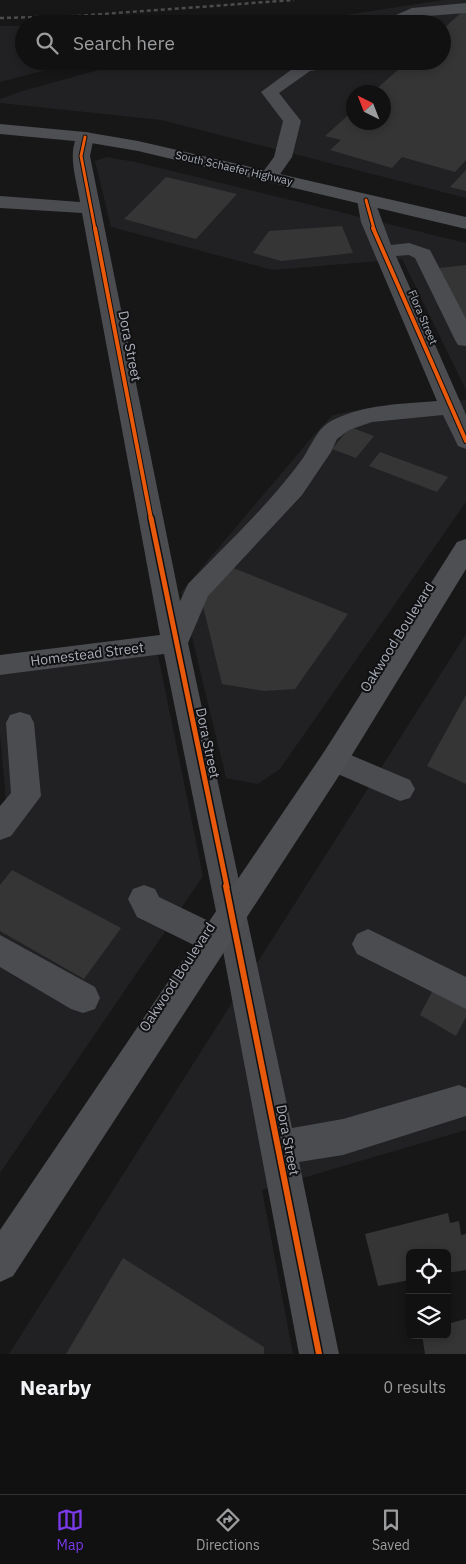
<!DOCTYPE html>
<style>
body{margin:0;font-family:"IBM Plex Sans",sans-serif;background:#1a1a1a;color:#f1f3f6}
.controls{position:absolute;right:15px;bottom:15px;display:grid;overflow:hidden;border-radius:8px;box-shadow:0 2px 8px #0003}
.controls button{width:45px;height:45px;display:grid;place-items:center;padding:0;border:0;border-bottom:1px solid #303131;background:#111;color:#f1f3f6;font:25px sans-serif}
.compass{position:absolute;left:346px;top:85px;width:45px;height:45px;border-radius:50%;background:#111;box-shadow:0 2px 8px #0003;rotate:318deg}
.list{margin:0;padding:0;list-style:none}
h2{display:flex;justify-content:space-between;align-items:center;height:65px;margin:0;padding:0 20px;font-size:21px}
h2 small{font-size:16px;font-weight:400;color:#9c9d9f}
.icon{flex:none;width:28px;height:28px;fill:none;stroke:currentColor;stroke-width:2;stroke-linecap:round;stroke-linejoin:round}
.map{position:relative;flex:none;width:466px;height:1354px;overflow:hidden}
.search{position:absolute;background:#111;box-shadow:0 2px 8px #0003;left:15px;right:15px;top:15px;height:55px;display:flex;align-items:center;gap:12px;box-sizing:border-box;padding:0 18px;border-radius:28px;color:#9c9d9f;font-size:19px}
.sheet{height:140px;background:#111}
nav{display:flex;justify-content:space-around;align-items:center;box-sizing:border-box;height:70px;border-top:1px solid #303131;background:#111;font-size:14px;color:#9c9d9f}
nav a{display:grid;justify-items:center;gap:2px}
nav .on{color:#7c3aed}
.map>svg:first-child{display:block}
.built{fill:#212123;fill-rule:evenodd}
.building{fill:#353536}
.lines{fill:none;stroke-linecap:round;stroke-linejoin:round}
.minor{fill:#4b4c50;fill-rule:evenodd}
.major{fill:#4d4f52;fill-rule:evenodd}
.rail{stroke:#4b4c4f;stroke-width:2.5;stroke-dasharray:4 3;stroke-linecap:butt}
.cycleway-far3-casing{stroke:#111113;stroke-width:5}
.cycleway-far2-casing{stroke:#111113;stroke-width:6}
.cycleway-far1-casing{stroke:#111113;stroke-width:8}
.cycleway-casing{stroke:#111113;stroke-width:9}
.cycleway-far3{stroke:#e8590c;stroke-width:3}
.cycleway-far2{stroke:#e8590c;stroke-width:4}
.cycleway-far1{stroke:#e8590c;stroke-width:5}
.cycleway{stroke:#e8590c;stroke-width:6}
.labels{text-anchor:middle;stroke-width:4;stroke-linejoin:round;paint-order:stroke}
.far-street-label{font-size:11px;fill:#a8adb8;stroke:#111113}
.street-label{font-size:14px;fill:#a8adb8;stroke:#111113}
</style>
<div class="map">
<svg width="466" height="1354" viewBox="0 0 466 1354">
<rect width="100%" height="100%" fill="#171717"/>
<g class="built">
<path d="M 443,0 L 466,0 L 466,198 L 161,120 L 0,103 L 0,99 L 19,92 L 131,61 L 442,61 L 442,24 L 287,24 ZM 354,92 L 384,92 L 384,122 L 354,122 Z"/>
<polygon points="0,26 24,26 24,61 80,61 0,82"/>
<polygon points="107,157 135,162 466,243 466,390 402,259 273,270 111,227 95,161"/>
<polygon points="466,400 466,502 280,769 258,784 226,778 181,592 319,429 333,415 363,409"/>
<polygon points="466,634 466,1130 262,1190 293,1354 9,1354"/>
<polygon points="158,655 203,876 0,1173 0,810 6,802 0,733 0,675"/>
</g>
<g class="building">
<polygon points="463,11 466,12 466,160 455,172 402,157 392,168 330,150 341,140 325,136 354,110 354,122 384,122 384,92 373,92 408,61 442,61 442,30"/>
<polygon points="466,170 466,191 450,187"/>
<polygon points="166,177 200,185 237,194 196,239 124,219"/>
<polygon points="342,226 353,253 281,261 253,253 269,231"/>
<polygon points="466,265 466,327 439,268"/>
<polygon points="350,427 374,436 356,458 332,449"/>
<polygon points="380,452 448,477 437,492 369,466"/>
<polygon points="231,567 348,614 295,689 264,691 222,684 202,602"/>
<polygon points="466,695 466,784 427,766"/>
<polygon points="12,870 121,928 84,979 0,931 0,885"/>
<polygon points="434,988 466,1004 466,1017 456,1036 420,1015"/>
<polygon points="448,1213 450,1223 459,1221 461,1235 466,1234 466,1270 447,1273 447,1253 410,1253 410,1280 378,1286 365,1234"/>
<polygon points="123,1258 264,1347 264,1354 66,1354"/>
<polygon points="466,1319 466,1354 425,1354 422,1335 447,1335 447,1324"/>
</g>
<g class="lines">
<g class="minor">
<polygon points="466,3 466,13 415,17 401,24 380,24 382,21 412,8"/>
<polygon points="310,61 351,61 343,66 310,71 279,93 301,121 292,157 276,180 262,180 260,176 274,157 283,121 261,92 299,64"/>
<path d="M 85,132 L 91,133 L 94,137 L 90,156 L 180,601 L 188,584 C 227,543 270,504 303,458 C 313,443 317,428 333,420 C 365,404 403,404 437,401 L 361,222 L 357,200 L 359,196 L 373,196 L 391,245 L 409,243 L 430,250 L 466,319 L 466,346 L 458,345 L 455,340 L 415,258 L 409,255 L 396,256 L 466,415 L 466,449 L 458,446 L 443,415 L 372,422 L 349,430 L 337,439 L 331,452 L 302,495 L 208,596 L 188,643 L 292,1128 L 343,1119 L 459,1085 L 466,1088 L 466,1116 L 343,1155 L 299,1162 L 339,1354 L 299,1354 L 223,951 L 215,954 L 204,950 L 137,917 L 128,899 L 133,889 L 144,885 L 155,889 L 159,897 L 219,926 L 164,654 L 0,675 L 0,655 L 160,635 L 82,213 L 0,208 L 0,196 L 80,202 C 77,181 66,152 79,133 Z"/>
<polygon points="20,712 30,715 34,723 41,796 11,836 0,840 0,806 11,793 6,723 10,715"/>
<polygon points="334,748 410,780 415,789 410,798 400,801 324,768 320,760 324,752"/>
<polygon points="368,929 466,977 466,1009 357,954 352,944 357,934"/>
<polygon points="0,935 95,987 100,998 95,1009 83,1013 71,1009 0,967"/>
</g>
<g class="major">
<polygon points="0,124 85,132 138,141 466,217 466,229 138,151 85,142 0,134"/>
<polygon points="466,539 466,569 344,768 13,1276 0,1282 0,1230 324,752 457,542"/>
</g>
<polyline class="rail" points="0,18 76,16 294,0"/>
<defs>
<g id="cycleway-far3">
<polyline points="85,137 81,156 95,229"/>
<polyline points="366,200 374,229"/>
</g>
<g id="cycleway-far2">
<polyline points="95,228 151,519"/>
<polyline points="373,228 466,441"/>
</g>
<polyline id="cycleway-far1" points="151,518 227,887"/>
<polyline id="cycleway" points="226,886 319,1354"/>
</defs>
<use href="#cycleway-far3" class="cycleway-far3-casing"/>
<use href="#cycleway-far2" class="cycleway-far2-casing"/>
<use href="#cycleway-far1" class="cycleway-far1-casing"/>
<use href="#cycleway" class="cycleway-casing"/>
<use href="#cycleway-far3" class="cycleway-far3"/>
<use href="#cycleway-far2" class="cycleway-far2"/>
<use href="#cycleway-far1" class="cycleway-far1"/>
<use href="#cycleway" class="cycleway"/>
</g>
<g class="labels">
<g class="far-street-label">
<text transform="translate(234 168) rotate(13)" y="4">South Schaefer Highway</text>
<text transform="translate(423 317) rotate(67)" y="4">Flora Street</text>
</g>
<g class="street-label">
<text transform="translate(130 346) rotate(79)" y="5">Dora Street</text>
<text transform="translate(397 637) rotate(-58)" y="5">Oakwood Boulevard</text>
<text transform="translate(87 654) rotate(-7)" y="5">Homestead Street</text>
<text transform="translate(208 743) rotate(78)" y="5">Dora Street</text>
<text transform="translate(177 977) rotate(-57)" y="5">Oakwood Boulevard</text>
<text transform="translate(288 1140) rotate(79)" y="5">Dora Street</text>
</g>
</g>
</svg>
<div class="controls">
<button><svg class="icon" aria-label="locate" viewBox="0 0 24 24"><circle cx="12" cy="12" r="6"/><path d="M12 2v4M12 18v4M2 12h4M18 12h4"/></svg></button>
<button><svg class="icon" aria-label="layers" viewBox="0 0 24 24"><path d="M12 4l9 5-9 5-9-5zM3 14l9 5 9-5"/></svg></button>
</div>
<svg class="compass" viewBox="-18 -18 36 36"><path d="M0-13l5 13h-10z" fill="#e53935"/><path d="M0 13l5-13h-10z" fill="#9c9d9f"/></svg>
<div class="search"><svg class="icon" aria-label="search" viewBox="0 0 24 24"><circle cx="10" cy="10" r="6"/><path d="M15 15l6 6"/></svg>Search here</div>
</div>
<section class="sheet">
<h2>Nearby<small>0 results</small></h2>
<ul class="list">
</ul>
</section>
<nav>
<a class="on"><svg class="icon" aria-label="map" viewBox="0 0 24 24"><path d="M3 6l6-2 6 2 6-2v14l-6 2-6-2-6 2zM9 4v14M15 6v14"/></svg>Map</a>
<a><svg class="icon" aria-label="directions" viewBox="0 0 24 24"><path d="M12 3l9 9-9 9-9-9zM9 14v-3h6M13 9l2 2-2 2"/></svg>Directions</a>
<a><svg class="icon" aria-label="saved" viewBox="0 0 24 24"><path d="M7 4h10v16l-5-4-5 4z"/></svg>Saved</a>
</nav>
